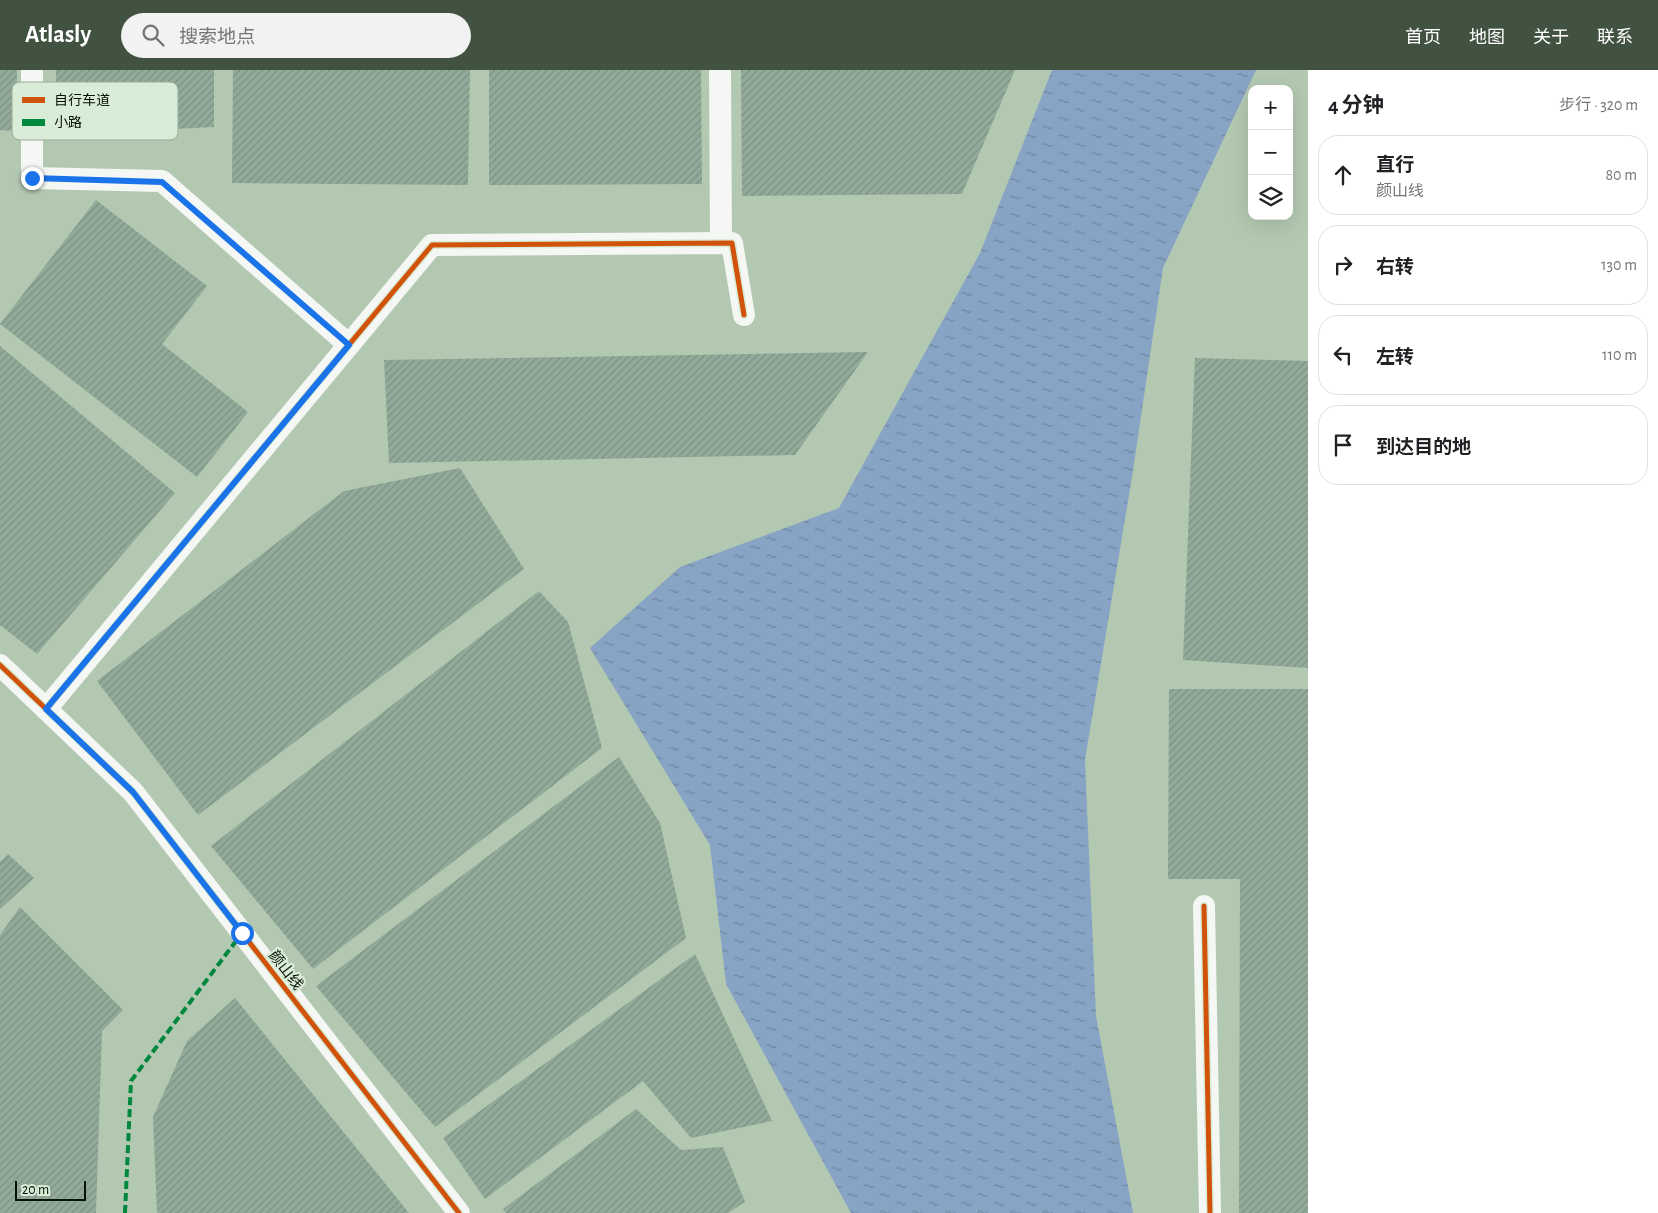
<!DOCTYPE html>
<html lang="zh">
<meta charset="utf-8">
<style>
body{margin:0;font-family:"Alegreya Sans","Noto Sans SC",sans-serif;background:#f2f2f2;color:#202124}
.controls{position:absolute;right:15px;top:15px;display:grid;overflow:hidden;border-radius:10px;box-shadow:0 5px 20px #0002}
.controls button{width:45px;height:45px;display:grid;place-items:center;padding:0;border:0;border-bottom:1px solid #e0e0e0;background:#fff;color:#202124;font:25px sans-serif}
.scale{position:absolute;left:15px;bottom:12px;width:71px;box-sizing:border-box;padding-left:5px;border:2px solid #051205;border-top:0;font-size:14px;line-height:18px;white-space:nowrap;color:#051205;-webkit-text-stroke:4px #d9ecd7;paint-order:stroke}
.stop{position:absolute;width:15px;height:15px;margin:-11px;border:4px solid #1a73e8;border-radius:50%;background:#fff}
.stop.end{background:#1a73e8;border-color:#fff;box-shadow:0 1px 5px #0008}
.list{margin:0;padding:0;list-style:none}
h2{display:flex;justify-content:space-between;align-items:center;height:65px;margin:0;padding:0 20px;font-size:21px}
h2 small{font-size:16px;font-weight:400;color:#757577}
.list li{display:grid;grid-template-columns:32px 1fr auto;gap:15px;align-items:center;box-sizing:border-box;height:80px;margin:0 10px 10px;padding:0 10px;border:1px solid #e0e0e0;border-radius:20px}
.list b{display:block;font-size:19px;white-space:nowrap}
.list p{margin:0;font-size:16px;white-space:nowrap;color:#757577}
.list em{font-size:16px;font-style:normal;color:#757577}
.icon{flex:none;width:28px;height:28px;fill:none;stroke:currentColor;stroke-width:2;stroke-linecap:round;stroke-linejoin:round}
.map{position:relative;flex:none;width:1308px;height:1143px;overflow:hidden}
header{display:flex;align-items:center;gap:30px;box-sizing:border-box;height:70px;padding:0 25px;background:#425241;color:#fff}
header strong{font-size:24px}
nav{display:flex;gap:28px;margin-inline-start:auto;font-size:18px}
.search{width:350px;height:45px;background:#f2f2f2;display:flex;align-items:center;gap:12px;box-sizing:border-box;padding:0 18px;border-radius:28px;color:#757577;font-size:19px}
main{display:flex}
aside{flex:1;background:#fff}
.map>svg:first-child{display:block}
.water{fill:url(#water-ripples)}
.building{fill:url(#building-hatch)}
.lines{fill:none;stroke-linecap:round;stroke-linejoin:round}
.minor{stroke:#f4f7f3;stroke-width:22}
.quiet{stroke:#00873e;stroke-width:4;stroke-dasharray:8 4;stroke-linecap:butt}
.cycleway-casing{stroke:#d9ecd7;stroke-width:8}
.cycleway{stroke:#d1520b;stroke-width:5}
.route{stroke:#1a73e8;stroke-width:6}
.labels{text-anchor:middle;stroke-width:4.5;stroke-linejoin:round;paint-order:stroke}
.street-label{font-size:15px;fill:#051205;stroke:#d9ecd7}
.key{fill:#d9ecd7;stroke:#99ab98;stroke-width:1}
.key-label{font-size:14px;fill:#051205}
</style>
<header>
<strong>Atlasly</strong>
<div class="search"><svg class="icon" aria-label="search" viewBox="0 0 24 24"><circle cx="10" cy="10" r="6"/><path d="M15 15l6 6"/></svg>搜索地点</div>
<nav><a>首页</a><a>地图</a><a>关于</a><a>联系</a></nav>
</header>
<main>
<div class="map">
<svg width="1308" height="1143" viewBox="0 0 1308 1143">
<defs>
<pattern id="water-ripples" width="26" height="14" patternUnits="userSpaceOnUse" patternTransform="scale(1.25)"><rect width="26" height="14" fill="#88a4c5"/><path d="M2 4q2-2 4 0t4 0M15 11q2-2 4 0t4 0" fill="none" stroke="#6d849e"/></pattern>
<pattern id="building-hatch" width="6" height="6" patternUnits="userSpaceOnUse" patternTransform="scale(1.25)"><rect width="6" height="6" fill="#92aa99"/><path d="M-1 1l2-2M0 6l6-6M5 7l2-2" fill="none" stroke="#7c9182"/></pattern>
</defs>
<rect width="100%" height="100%" fill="#b3c8b1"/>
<polygon class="water" points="1052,0 1256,0 1163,198 1132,407 1085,690 1096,946 1133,1143 851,1143 726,914 710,775 590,578 680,497 839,438 980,183"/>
<g class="building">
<polygon points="0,0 17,0 17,61 0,60"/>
<polygon points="56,0 214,0 214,57 56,65"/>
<polygon points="233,0 470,0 468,115 232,113"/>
<polygon points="489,0 701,0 702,114 489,115"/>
<polygon points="741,0 1015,0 962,124 742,126"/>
<polygon points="96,130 207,216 162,274 248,342 197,407 0,254"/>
<polygon points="0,276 175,423 37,584 0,555"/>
<polygon points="868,282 795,385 389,393 384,290"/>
<polygon points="1195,288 1308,291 1308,598 1183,590"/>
<polygon points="460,398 524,499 198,745 97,611 344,421"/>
<polygon points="539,521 568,552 602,678 313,899 211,776"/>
<polygon points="1169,619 1308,619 1308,1143 1239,1143 1240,809 1168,809"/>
<polygon points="619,687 660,753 686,868 435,1057 316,916"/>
<polygon points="8,784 34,808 0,839 0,792"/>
<polygon points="20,837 123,940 102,961 96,1143 0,1143 0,865"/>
<polygon points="695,884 772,1051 691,1068 643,1011 485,1129 443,1068"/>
<polygon points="235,928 409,1143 157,1143 153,1047 187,971"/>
<polygon points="636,1039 681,1080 723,1077 745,1132 728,1143 506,1143 503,1139"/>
</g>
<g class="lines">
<g class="minor">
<polyline points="32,0 32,108 162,111 349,275"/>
<polyline points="720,0 721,173"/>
<polyline points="0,595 133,722 459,1143"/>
<polyline points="46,639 432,175 732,173 744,245"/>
<polyline points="1204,836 1210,1143"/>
</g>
<polyline class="quiet" points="125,1143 131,1011 242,863"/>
<defs>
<g id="cycleway">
<polyline points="0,595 133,722 459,1143"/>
<polyline points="46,639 432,175 732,173 744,245"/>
<polyline points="1204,836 1210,1143"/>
</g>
</defs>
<use href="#cycleway" class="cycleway-casing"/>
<use href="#cycleway" class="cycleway"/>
</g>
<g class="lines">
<polyline class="route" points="32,108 162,112 349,275 46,639 133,722 242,863"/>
</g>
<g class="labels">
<g class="street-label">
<text transform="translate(286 900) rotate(52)" y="5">颜山线</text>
</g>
</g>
<rect x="12" y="12" width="166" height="58" rx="8" class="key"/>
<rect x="22" y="27" width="23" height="6" fill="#d1520b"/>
<rect x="22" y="49" width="23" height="7" fill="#00873e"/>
<g class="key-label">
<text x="54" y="35">自行车道</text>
<text x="54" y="57">小路</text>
</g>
</svg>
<div class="controls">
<button>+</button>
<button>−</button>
<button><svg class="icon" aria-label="layers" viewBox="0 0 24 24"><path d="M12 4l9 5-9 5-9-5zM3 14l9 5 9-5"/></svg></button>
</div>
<div class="scale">20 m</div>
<div class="stop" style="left:242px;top:863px"></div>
<div class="stop end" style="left:32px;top:108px"></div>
</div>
<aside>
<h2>4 分钟<small>步行 · 320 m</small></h2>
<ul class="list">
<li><svg class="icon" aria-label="ahead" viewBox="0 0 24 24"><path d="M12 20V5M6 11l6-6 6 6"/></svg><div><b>直行</b><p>颜山线</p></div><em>80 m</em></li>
<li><svg class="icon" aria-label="right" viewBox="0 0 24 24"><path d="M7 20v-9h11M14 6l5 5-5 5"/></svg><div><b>右转</b></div><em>130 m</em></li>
<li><svg class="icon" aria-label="left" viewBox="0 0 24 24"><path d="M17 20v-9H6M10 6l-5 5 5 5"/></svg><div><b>左转</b></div><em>110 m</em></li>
<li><svg class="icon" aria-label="arrive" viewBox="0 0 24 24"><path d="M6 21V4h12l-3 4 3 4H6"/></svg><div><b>到达目的地</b></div></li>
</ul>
</aside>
</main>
